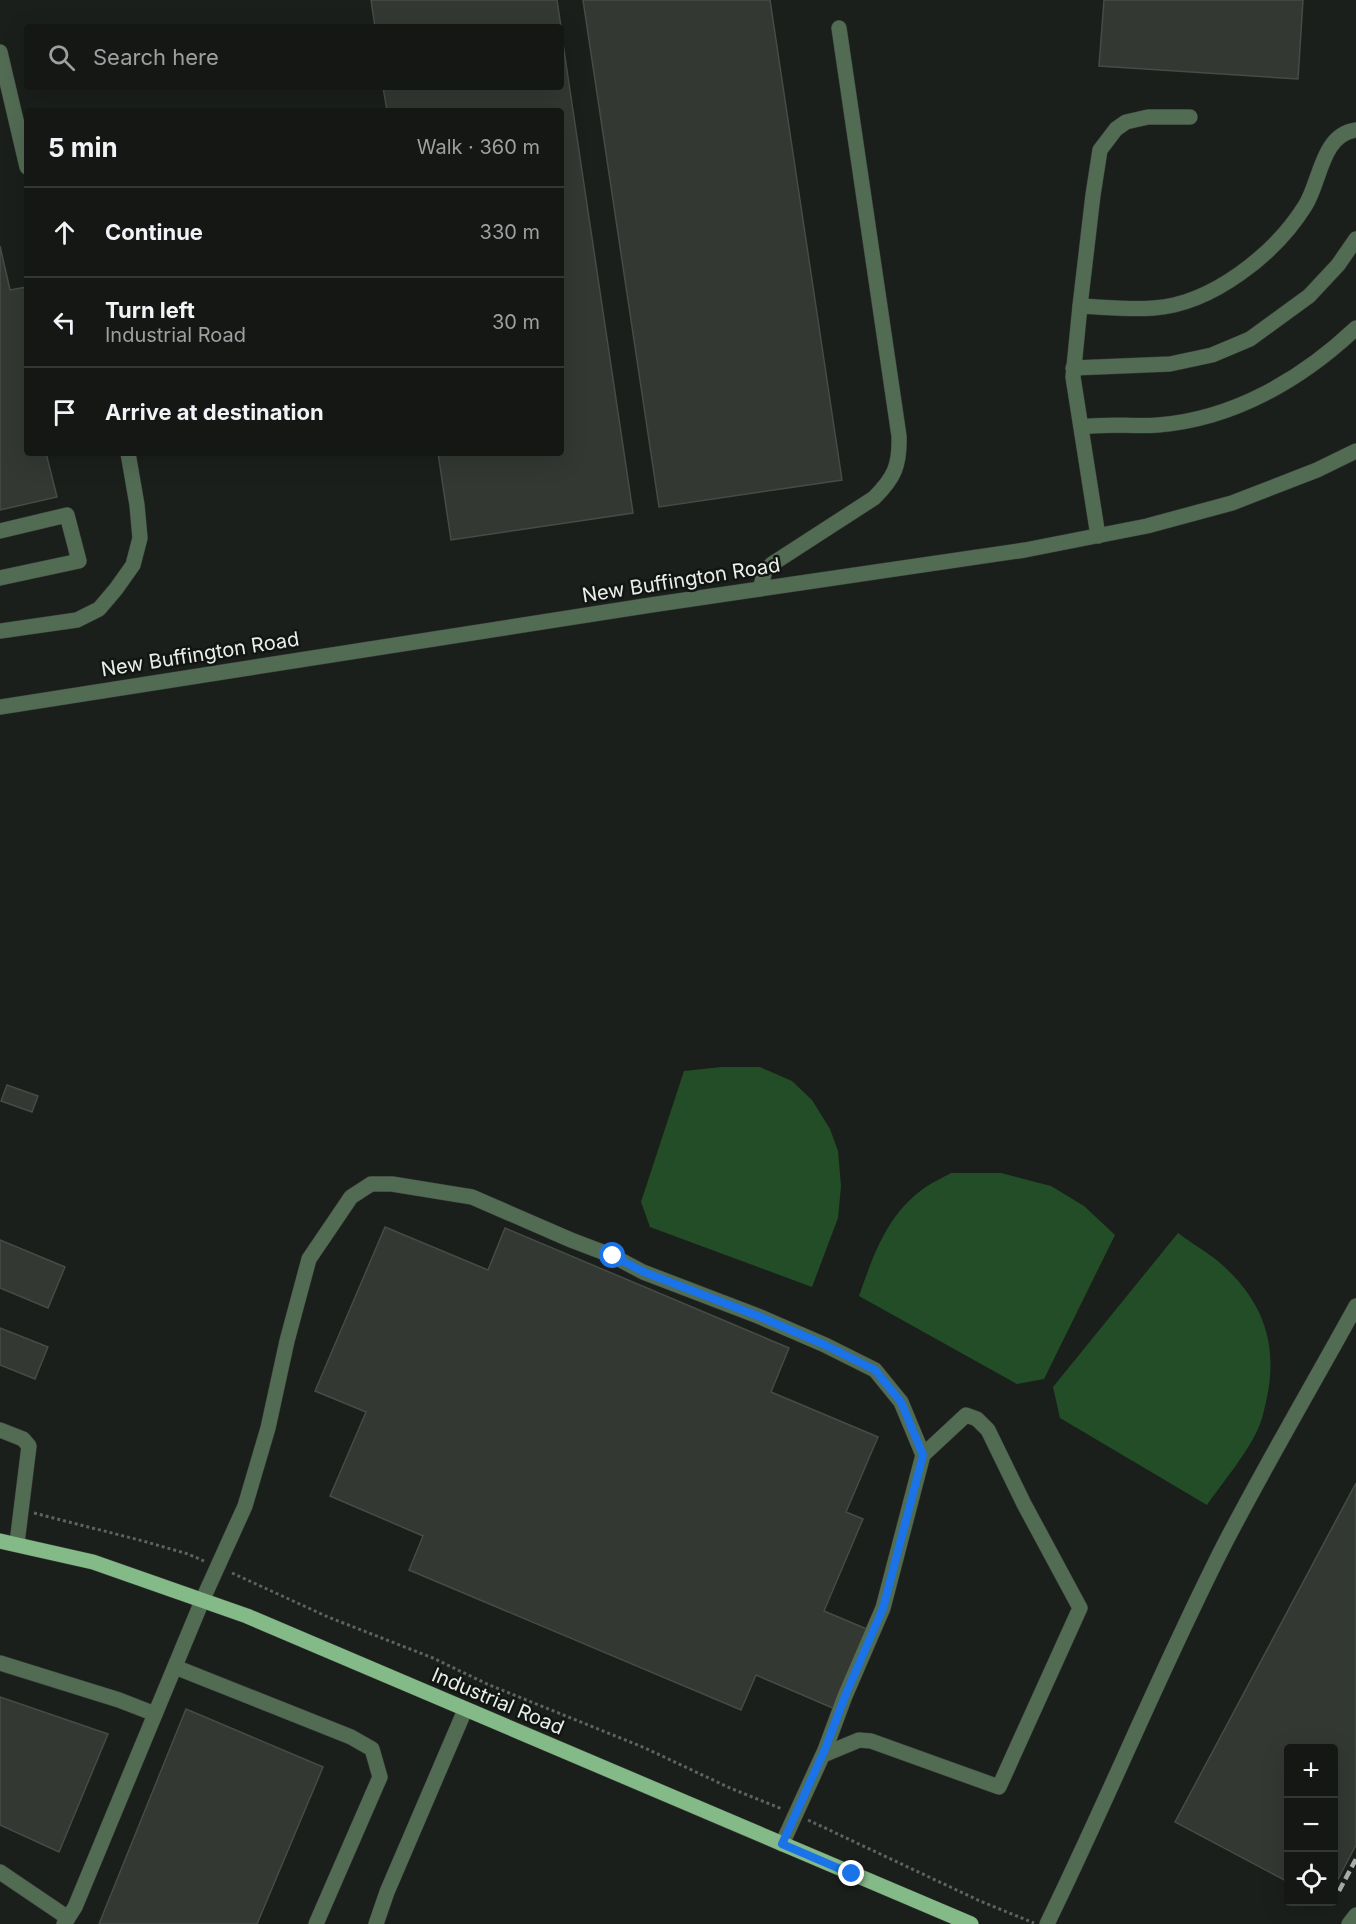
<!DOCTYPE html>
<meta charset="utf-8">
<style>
body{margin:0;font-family:Inter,sans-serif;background:#1d201d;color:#f1f3f6}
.controls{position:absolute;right:18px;bottom:18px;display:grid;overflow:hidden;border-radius:6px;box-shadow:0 6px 24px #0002}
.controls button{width:54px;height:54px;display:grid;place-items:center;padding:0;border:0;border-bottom:2px solid #333634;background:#141714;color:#f1f3f6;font:30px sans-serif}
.stop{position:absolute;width:18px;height:18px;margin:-14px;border:4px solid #1a73e8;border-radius:50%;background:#fff}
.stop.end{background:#1a73e8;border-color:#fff;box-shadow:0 2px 6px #0008}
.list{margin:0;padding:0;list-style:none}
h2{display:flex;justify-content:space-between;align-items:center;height:78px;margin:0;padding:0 24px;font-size:26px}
h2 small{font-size:20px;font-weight:400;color:#9d9fa0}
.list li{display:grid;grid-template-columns:39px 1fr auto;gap:18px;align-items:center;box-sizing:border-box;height:90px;padding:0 24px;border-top:2px solid #333634}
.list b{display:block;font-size:22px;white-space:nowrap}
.list p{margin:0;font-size:20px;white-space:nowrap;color:#9d9fa0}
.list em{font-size:20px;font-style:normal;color:#9d9fa0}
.icon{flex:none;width:33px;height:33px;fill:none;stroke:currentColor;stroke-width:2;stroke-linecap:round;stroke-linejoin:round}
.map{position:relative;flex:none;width:1356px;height:1924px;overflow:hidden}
.search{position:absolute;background:#141714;box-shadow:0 6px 24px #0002;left:24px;top:24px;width:540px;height:66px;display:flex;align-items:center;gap:15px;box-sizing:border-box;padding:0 21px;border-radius:6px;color:#9d9fa0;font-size:22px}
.panel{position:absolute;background:#141714;box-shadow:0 6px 24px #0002;left:24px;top:108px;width:540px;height:348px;border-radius:6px}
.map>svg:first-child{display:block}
.green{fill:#224d27}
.building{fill:#333833;stroke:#464b47;stroke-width:1.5}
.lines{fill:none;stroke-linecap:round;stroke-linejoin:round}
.minor-casing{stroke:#383c38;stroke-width:16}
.major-casing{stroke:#383c38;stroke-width:16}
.path{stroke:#5f635f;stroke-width:3;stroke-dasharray:3 3;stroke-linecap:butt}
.minor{stroke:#526b53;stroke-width:15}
.major{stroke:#84b988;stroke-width:15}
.rail{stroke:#adb1ae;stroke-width:4.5;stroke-dasharray:9 4.5;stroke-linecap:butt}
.route{stroke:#1a73e8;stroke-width:8}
.labels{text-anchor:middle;stroke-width:5;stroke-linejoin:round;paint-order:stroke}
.street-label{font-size:20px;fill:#eaeeeb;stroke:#121612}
</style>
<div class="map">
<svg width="1356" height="1924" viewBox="0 0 1356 1924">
<rect width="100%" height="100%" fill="#1b1f1b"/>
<g class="green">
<polygon points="722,1067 760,1067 792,1081 812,1100 830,1129 838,1151 841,1186 838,1218 812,1287 650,1227 641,1202 684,1071"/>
<path d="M 951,1173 L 1001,1173 L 1051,1186 L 1084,1206 L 1115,1235 L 1044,1379 L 1017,1384 L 859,1296 C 873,1256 887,1215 923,1189 C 931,1183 942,1178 951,1173 Z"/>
<path d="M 1178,1233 C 1191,1243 1207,1252 1219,1262 C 1264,1301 1279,1345 1266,1402 C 1264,1409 1263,1417 1260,1424 C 1250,1450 1223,1482 1207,1505 L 1060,1418 L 1053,1387 Z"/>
</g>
<g class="building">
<polygon points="371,0 557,0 561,27 375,27"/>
<polygon points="583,0 770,0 842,480 659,507"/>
<polygon points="1104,0 1303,0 1298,79 1099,66"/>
<polygon points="561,30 633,513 451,540 438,453 561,453 561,111 387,111 383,87 561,87"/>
<polygon points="0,246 10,290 27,287 27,453 46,453 57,497 0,510"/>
<polygon points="7,1085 38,1096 32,1112 1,1101"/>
<polygon points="385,1227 488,1270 505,1228 789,1348 771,1392 878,1437 846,1512 863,1519 824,1611 869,1630 835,1709 756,1675 741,1710 409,1570 423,1536 330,1496 366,1412 315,1391"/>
<polygon points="0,1240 65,1267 48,1308 0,1288"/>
<polygon points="0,1328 48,1347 35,1379 0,1365"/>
<polygon points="1356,1483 1356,1845 1334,1887 1334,1748 1288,1748 1288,1882 1175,1822"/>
<polygon points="0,1697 108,1734 59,1852 0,1825"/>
<polygon points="186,1709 323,1767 257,1924 99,1924"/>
</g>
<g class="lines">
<defs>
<g id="minor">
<polyline points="0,52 27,167"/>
<polyline points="1080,306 1093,195 1100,150 1116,129 1126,122 1148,117 1190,117"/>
<polyline points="1073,368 1170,364 1212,355 1250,339 1309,296 1338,265 1356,239"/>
<path d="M 1081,427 C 1109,423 1132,427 1158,425 C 1234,419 1302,379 1356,328"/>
<polyline points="0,531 67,515 79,561 0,578"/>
<path d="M 1098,536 L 1073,377 L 1080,306 C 1104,307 1129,310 1154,308 C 1212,304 1275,254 1305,206 C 1321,181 1321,135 1356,130"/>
<path d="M 760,589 L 765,571 L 772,564 L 874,498 C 894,478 900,466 899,436 L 839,28"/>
<polyline points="0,631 77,620 99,609 116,589 133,565 140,538 137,505 128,453"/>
<polyline points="0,707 651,605 1025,550 1147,526 1232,503 1317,470 1356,451"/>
<polyline points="0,1430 23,1439 29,1446 17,1543"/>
<polyline points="0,1663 119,1700 155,1714"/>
<polyline points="175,1667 351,1737 372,1749 380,1777 316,1924"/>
<polyline points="782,1844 825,1750 845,1696 883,1608 923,1455 966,1415 977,1419 988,1430 1024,1504 1080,1608 999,1787 871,1741 859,1740 823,1755"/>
<polyline points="0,1872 68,1918"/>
<polyline points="64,1924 75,1907 202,1601 245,1506 268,1428 287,1341 309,1259 351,1197 371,1184 392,1184 472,1197 571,1240 613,1256 643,1272 758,1316 825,1345 875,1370 901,1402 923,1455"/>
<polyline points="376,1924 387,1892 465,1710"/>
<path d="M 1047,1924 C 1108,1799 1161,1669 1224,1545 C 1266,1464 1312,1386 1356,1306"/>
<polyline points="1349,1924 1356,1915"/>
</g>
<polyline id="major" points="0,1541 93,1562 247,1616 971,1924"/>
</defs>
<use href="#minor" class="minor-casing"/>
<use href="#major" class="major-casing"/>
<g class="path">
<polyline points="34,1513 143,1541 188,1554 204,1561"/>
<polyline points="232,1573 328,1617 433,1658 487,1684 645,1748 730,1788 782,1809"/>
<polyline points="808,1820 980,1901 1034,1923"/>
</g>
<use href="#minor" class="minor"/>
<use href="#major" class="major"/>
<polyline class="rail" points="1339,1891 1356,1859"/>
</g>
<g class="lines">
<polyline class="route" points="613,1256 644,1272 758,1316 825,1345 875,1370 901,1402 923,1455 883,1608 845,1696 825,1749 782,1844 852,1874"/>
</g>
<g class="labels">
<g class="street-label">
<text transform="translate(681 580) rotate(-9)" y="7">New Buffington Road</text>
<text transform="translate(200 654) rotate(-9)" y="7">New Buffington Road</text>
<text transform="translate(498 1701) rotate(23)" y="7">Industrial Road</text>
</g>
</g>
</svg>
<div class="controls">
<button>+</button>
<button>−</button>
<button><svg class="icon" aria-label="locate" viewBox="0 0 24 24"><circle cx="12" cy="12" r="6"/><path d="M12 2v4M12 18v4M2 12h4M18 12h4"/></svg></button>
</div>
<div class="stop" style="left:613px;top:1256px"></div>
<div class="stop end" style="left:852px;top:1874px"></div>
<div class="search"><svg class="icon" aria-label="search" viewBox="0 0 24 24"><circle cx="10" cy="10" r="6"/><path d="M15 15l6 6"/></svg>Search here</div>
<section class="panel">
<h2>5 min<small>Walk · 360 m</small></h2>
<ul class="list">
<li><svg class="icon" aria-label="ahead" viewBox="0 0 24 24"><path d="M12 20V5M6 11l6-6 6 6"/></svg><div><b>Continue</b></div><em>330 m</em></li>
<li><svg class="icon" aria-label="left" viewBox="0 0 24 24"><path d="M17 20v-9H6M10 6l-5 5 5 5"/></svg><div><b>Turn left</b><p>Industrial Road</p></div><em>30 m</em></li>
<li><svg class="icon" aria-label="arrive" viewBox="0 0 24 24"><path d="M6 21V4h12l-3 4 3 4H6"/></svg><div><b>Arrive at destination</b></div></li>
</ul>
</section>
</div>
